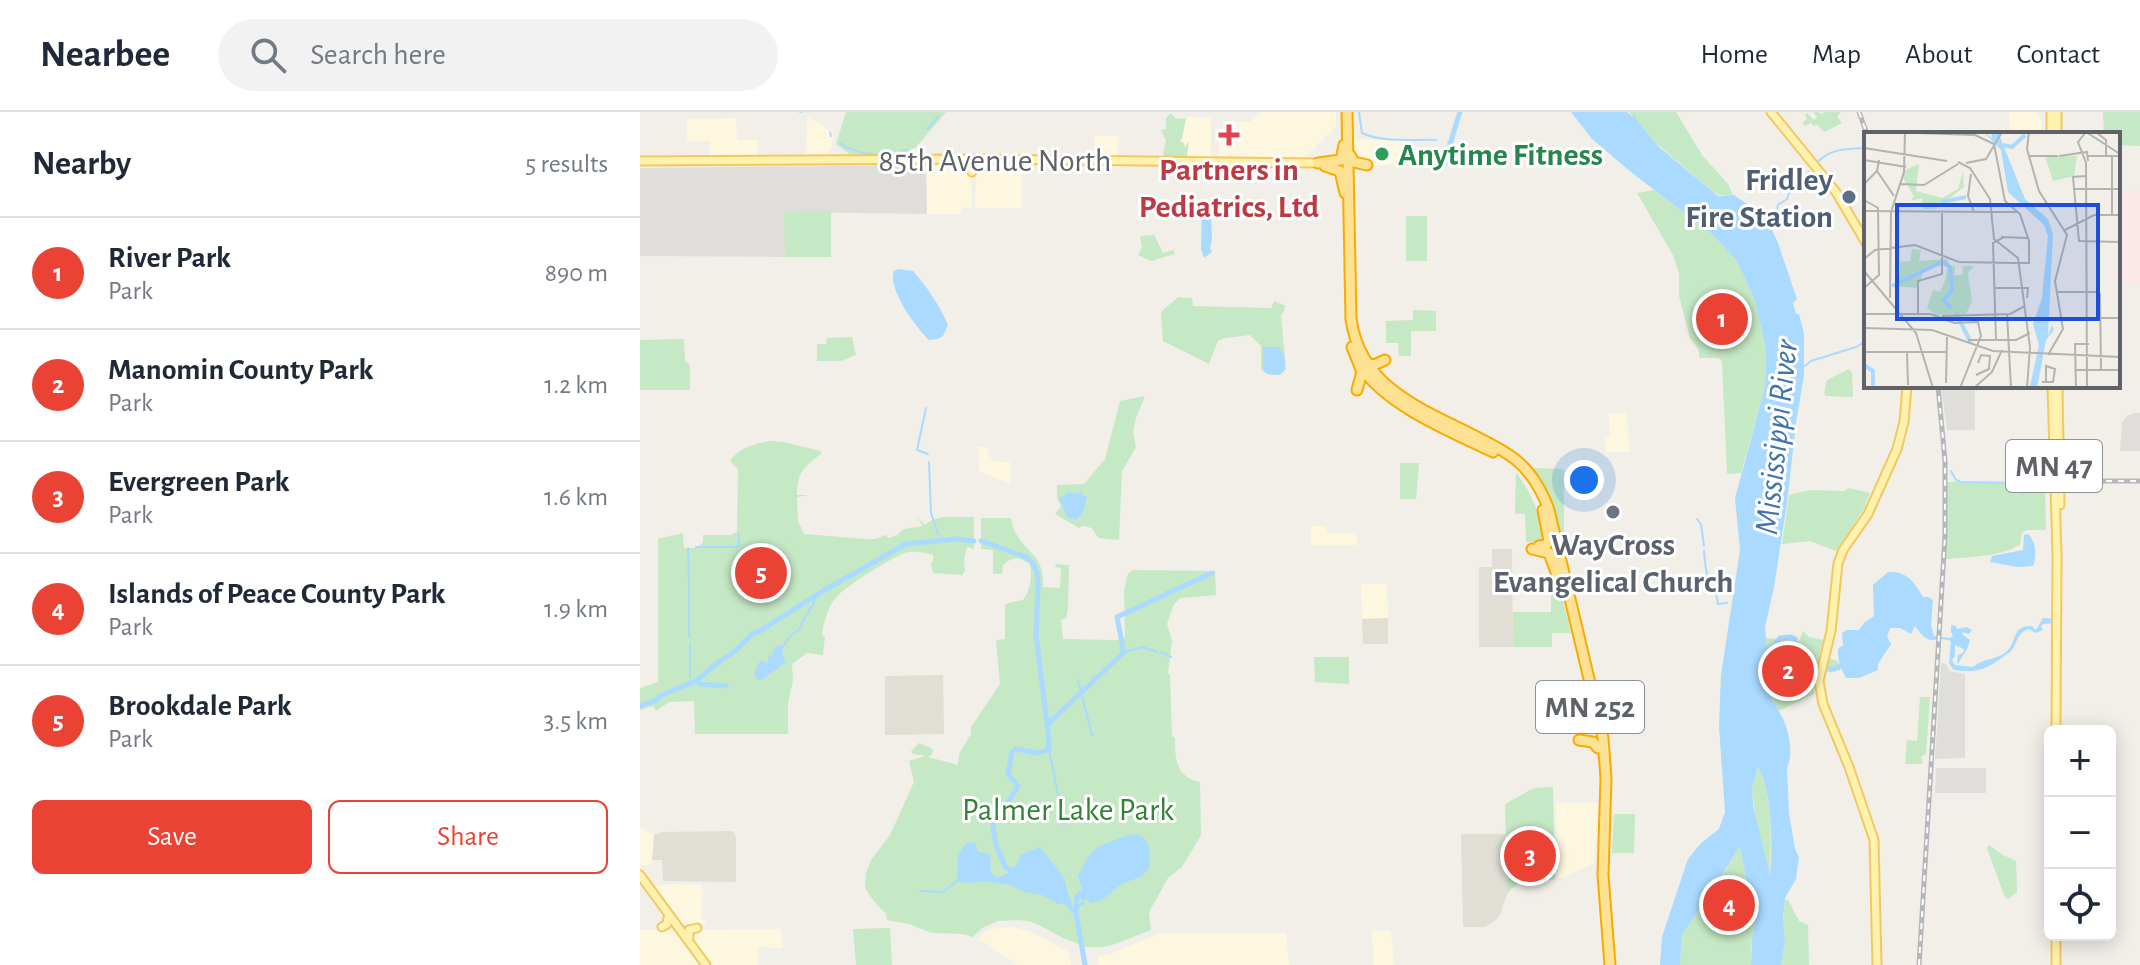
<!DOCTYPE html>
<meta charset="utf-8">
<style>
body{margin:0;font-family:"Alegreya Sans",sans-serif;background:#f2f2f3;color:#1f2937}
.controls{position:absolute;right:24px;bottom:24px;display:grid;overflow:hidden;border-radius:12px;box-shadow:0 4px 20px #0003}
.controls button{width:72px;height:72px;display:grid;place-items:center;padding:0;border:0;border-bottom:2px solid #e0e1e3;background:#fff;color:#1f2937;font:40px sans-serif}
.you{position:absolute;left:944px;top:368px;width:28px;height:28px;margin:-20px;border:6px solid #fff;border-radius:50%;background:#1a73e8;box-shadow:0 0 0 12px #1a73e833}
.badge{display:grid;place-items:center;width:52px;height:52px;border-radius:50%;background:#ea4335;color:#fff;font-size:26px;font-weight:700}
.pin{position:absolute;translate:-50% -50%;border:4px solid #fff;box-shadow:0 2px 8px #0006}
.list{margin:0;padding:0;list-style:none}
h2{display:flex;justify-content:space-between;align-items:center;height:104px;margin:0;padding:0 32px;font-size:34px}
h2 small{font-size:26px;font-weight:400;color:#747a83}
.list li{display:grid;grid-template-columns:52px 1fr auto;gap:24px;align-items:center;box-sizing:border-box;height:112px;padding:0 32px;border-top:2px solid #e0e1e3}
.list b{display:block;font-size:30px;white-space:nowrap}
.list p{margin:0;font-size:26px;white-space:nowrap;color:#747a83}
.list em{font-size:26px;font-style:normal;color:#747a83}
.actions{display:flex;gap:16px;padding:24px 32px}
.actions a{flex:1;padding:18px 0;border:2px solid #ea4335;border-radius:12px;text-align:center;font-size:28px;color:#ea4335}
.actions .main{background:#ea4335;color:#fff}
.icon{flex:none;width:44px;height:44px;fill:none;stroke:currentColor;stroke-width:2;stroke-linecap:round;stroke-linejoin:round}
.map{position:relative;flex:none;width:1500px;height:853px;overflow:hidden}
header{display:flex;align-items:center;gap:48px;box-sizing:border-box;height:112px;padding:0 40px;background:#fff;border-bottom:2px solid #e0e1e3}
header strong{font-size:38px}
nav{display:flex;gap:44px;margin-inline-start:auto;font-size:28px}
.search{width:560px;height:72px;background:#f2f2f3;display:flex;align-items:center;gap:20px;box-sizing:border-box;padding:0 28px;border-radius:44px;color:#747a83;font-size:30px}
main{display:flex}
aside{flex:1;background:#fff}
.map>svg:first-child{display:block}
.commercial{fill:#fef7e0}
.industrial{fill:#e0deda}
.education{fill:#e1ded6}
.medical{fill:#fce8e6}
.green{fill:#c5e8c5}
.water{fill:#aadaff;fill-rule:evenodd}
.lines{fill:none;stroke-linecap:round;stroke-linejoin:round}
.stream{stroke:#aadaff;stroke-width:2}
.river{stroke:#aadaff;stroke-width:5}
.major-casing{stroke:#f2c960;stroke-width:11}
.highway-casing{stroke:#f9ab00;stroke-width:13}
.major{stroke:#fff2af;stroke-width:7}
.highway{stroke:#fde293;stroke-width:9}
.rail-casing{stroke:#b6b7b8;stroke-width:5}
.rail{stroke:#fff;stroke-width:2;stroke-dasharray:6;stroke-linecap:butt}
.health-dot{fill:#e0444e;stroke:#fff;stroke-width:3}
.leisure-dot{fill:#2e9e5b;stroke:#fff;stroke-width:3}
.service-dot{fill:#5c6f8a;stroke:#fff;stroke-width:3}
.worship-dot{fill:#6b7280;stroke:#fff;stroke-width:3}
.labels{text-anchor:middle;stroke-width:6;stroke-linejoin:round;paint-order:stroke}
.shield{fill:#fff;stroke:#8f9295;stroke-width:2}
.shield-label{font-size:30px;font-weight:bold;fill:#5f6368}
.leisure-label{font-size:32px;font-weight:bold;fill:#27864d;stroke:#fff;text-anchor:start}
.street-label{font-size:32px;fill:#5f6368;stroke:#fff}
.health-label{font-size:32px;font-weight:bold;fill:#be3a42;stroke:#fff}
.service-label{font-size:32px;font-weight:bold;fill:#4e5e75;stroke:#fff;text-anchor:end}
.worship-label{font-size:32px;font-weight:bold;fill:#5b616d;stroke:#fff}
.park-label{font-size:32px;fill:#348238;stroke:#fff}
.water-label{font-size:34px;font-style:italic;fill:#4174aa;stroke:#fff}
.inset-river{fill:none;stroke:#aadaff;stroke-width:4}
.inset-road{fill:none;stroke:#b3b3b1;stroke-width:2}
.view{fill:#1d4ed8;fill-opacity:0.15;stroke:#1d4ed8;stroke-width:4}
.inset-edge{fill:none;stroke:#5f6368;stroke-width:4}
</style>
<header>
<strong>Nearbee</strong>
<div class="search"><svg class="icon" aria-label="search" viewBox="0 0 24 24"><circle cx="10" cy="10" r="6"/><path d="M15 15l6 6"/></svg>Search here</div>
<nav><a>Home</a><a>Map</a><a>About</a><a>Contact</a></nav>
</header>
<main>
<aside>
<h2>Nearby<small>5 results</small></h2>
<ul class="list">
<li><span class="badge">1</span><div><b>River Park</b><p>Park</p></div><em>890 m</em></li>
<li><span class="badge">2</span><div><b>Manomin County Park</b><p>Park</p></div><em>1.2 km</em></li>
<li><span class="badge">3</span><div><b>Evergreen Park</b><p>Park</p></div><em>1.6 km</em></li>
<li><span class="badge">4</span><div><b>Islands of Peace County Park</b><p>Park</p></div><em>1.9 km</em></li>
<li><span class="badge">5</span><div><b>Brookdale Park</b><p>Park</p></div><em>3.5 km</em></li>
</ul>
<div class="actions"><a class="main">Save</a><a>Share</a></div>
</aside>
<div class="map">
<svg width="1500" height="853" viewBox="0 0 1500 853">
<rect width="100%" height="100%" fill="#f1efe8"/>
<g class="commercial">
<polygon points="622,0 696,0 696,14 662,48 579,46 578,18 593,10 610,10"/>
<polygon points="1369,0 1396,0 1401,6 1401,22 1370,22"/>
<polygon points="167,5 183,13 194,25 187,47 166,47"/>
<polygon points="542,5 571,5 571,47 542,48"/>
<polygon points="96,6 97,28 118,28 118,46 70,48 70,29 47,29 47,7"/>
<polygon points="454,24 478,24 478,47 456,46"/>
<polygon points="711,27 765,29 764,54 731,53 712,47"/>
<polygon points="286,51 325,52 331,58 332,95 322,96 321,102 287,102"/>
<polygon points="337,51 382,52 382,96 335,96"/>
<polygon points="969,301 986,301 990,340 966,340 965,325 970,325"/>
<polygon points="338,335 347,335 348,341 353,350 370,350 370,372 339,359"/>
<polygon points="671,414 686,414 687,421 717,421 717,433 671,433"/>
<polygon points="721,472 747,472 748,506 722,507"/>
<polygon points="916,691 958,691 954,751 920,767 918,766"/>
<polygon points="0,715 14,723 12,753 0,753"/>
<polygon points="37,772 62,773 62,805 67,812 39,811 13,778 16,774"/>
<polygon points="373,815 391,820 429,840 431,853 377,853 338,827 342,822 351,817"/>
<polygon points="141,817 143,836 118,835 118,853 71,853 52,824 53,818"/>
<polygon points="0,818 35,818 59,853 0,853"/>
<polygon points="732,819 751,819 754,853 733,853"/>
<polygon points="522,821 646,821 649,853 458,853 458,844 469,842"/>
</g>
<g class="industrial">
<polygon points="286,53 287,102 145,100 145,145 0,144 0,56"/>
<polygon points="1301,274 1335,274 1335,318 1307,318"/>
<polygon points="1494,301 1500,301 1500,339 1480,339 1482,310 1487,304"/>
<polygon points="1301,551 1306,552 1310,559 1325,562 1325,646 1295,647"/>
<polygon points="1296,656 1346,656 1346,681 1295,681"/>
</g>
<g class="education">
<polygon points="852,437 872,437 873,535 839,535 839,455 852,455"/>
<polygon points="748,506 748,532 723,532 722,507"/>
<polygon points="303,563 304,622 245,623 245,564"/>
<polygon points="93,719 96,725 96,770 23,769 22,748 12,748 14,723 22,720"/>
<polygon points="821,722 865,722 867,782 860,803 856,808 845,815 825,815 823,813"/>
</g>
<polygon class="medical" points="1488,79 1500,79 1500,172 1478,172 1478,81"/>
<g class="green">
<polygon points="206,0 306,0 276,35 264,42 211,43 196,32"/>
<polygon points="989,0 1036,0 1062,43 1088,72 1093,83 1079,83 1072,79 1017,32"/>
<polygon points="1173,0 1179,0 1181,2 1185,0 1201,0 1197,5 1202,11 1184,20 1177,12 1174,14 1171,11 1165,14 1162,11 1167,7 1165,3 1167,1 1174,8 1177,5"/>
<polygon points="1463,0 1500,0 1500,34 1478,33 1478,22 1464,22"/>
<polygon points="531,1 536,7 546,6 542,27 540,27 540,29 544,31 545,35 549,29 547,43 549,46 525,46 523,43 526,28 521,18 526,17 526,6"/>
<polygon points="1014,78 1073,123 1097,149 1115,189 1126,237 1125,275 1101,361 1087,362 1082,250 1079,246 1059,246 1059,238 1050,226 1039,184 1039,162 1033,143 997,81"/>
<polygon points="191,99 191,145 145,145 144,100"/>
<rect x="766" y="104" width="21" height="45"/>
<polygon points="514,123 523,141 533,138 535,142 511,149 498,143 502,135 500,124"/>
<polygon points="538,185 552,186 553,194 631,196 634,189 646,194 641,204 646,257 640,263 627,262 621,257 621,234 610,223 585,226 578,229 569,252 523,229 521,200"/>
<polygon points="773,198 796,199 796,219 771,219 771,244 759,244 758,231 746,231 746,209 773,208"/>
<polygon points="212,225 216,243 201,249 177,249 177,232 186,232 187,226"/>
<polygon points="44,227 45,248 50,254 50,278 0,278 0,228"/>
<polygon points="1209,257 1212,261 1213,285 1186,284 1184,281 1187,268"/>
<polygon points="505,284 496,306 493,319 496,335 482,359 479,428 458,426 452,416 442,414 439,416 415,402 421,394 417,386 417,373 444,372 465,347 480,289"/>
<path d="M 130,329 L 143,330 L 181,339 L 181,342 C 163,355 157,361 157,383 L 169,383 L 157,385 L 158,409 L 164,422 L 224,427 L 235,427 L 246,423 L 249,426 L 257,423 L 264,417 L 283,414 L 276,404 L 285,413 C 299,401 316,406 334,405 L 334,437 L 327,435 L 324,447 L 325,458 L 322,463 L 293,461 L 291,452 L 293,448 L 293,443 C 284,440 270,438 262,442 C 247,449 203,475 194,488 C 187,497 183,513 182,523 L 185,524 L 183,543 L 167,541 L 152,552 L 153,568 L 148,592 L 148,622 L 55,622 L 54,589 L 29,590 L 16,599 L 13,594 L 0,598 L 0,576 L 18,570 L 18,427 L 43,421 L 44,436 L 57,436 L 63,430 L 63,423 L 91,423 L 97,420 L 98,357 L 90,349 C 99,335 114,332 130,329 Z"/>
<polygon points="760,351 779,351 776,387 760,387"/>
<polygon points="891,356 924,357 924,431 904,373"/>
<path d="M 876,360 C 894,386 899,399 904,430 L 886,430 L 885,402 L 875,402 Z"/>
<path d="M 1307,370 L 1384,370 L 1387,373 L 1405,373 L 1406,418 L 1388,418 L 1382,420 L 1380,433 C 1358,445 1331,445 1306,447 Z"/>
<polygon points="1209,376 1230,381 1223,398 1196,439 1170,429 1142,432 1149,383 1170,378 1204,379"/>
<path d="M 341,406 L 371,406 C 375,433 396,438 401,456 C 403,462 403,469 403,475 L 420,476 L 421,456 L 415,455 L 416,452 L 429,453 L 428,497 L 426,506 L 421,508 L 423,527 L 476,528 L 485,526 L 484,478 L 488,462 L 493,458 L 575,459 L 576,483 L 540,486 L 533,494 L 527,512 L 532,529 L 528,561 L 530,563 L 532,624 L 535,626 C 535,648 536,665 560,670 L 561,723 L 542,755 L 528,766 L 509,800 L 511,818 L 475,832 L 463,835 L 446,835 L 423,826 L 397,812 L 388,809 L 378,808 L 358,809 L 342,816 L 333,825 L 323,822 L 292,821 L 269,812 L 247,808 L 246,802 L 232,787 L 225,776 L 226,761 L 231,748 L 250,723 L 274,670 L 269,649 L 285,644 L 273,642 L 271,639 L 279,631 L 293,637 L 292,642 L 288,645 L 318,653 L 319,642 L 331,622 L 331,615 L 360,572 L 356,528 L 365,527 L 365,492 L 383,488 C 391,476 392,466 390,452 C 379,445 373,444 363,453 L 362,462 L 353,462 L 353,438 L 341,437 Z"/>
<polygon points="911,477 920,477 931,521 912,521 912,535 873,535 873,500 911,500"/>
<polygon points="1163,519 1169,525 1183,528 1179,544 1198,549 1200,558 1190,560 1175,554 1174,582 1138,599 1126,576 1123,572 1121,555 1127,539 1126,526 1159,529"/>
<polygon points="674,545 709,545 709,572 675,570"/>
<polygon points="1280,585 1290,585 1286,642 1281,645 1283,652 1265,652 1267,628 1277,629"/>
<path d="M 1118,655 C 1133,683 1131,732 1130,764 C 1125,753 1111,686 1112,674 C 1113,668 1117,660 1118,655 Z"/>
<path d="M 913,675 L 915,766 L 913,768 C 895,768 878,766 867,782 L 866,738 L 857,738 L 856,734 L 859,730 L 866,730 L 865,692 L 894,676 Z"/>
<polygon points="974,702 995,702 994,741 972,741"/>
<path d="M 1100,733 L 1108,776 L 1117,799 L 1111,834 L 1111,853 L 1040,853 L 1042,823 L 1060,796 L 1076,779 C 1080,763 1093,748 1100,733 Z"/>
<polygon points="1349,733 1363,743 1376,749 1377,780 1368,787 1364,783 1347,736"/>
<polygon points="1145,788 1148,788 1159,809 1168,813 1169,853 1141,853 1145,829 1143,807"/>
<polygon points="250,816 252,853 216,853 213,817"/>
</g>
<g class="water">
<path d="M 931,0 L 987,0 L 992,4 L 996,2 L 995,6 L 1019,35 L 1078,84 L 1094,83 L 1126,105 L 1138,131 L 1157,187 L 1153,191 L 1156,202 L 1159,202 L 1164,221 L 1164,263 L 1156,311 L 1147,391 L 1134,475 L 1125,516 L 1127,539 L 1121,555 L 1123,572 L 1126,576 C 1132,572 1144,563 1151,564 L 1138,580 L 1135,579 L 1131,586 C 1134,592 1138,597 1141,603 C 1149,617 1154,642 1147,656 L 1149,701 L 1155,737 L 1159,745 L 1156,767 L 1145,786 L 1143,807 L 1145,829 L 1141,853 L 1111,853 L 1112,828 L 1117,799 L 1108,776 L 1100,734 C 1093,747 1078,765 1076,779 L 1060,796 L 1042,823 L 1040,853 L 1020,853 L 1022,825 L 1048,747 L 1061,731 L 1079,717 L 1085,700 L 1079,614 L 1081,563 L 1100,438 L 1095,386 L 1125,275 L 1126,237 L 1115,189 L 1097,149 L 1073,123 L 991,60 L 952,27 ZM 1118,655 C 1132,679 1133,736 1130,764 L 1113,693 L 1112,675 Z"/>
<polygon points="565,91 571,96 572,128 570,136 572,140 564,146 561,137 562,94"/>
<path d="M 258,157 L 273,159 C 287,175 300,194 308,213 L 303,224 L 298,227 L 289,228 C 276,216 247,176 254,159 Z"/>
<path d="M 623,235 L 638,235 C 645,241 646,251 644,259 L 638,263 L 627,262 L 623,257 Z"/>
<polygon points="427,380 437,382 441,380 444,384 447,384 443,401 436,408 427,405 419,386 424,384"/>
<path d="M 1388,422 C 1396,429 1397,444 1393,454 L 1377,455 L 1350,450 L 1352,444 L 1383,438 L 1384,423 Z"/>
<path d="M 1248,460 C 1268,459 1274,470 1283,485 L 1288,485 L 1293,488 L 1291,514 L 1294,524 L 1310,526 L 1313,524 L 1311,520 L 1311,513 L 1316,514 L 1317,517 L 1327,515 L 1332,518 L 1329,522 L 1322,520 L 1323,523 L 1330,528 L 1328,535 L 1318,552 L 1317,550 L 1318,543 L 1323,541 L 1324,537 L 1315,533 L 1315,544 L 1312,548 L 1315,553 L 1333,555 C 1343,546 1358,548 1367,539 C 1378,528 1371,514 1392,514 L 1396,518 L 1403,506 L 1415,507 L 1415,511 L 1403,512 L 1401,515 L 1403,518 L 1395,521 L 1389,517 C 1377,521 1379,527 1373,536 C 1368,544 1370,539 1363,545 C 1345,558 1337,561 1314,558 L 1309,552 L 1311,529 C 1292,523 1291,537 1275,514 L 1271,522 L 1260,516 L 1250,516 L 1247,525 L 1251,532 L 1238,552 L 1238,558 L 1219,566 L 1206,566 C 1200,555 1198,549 1198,537 L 1203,533 L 1202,521 L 1206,518 L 1219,518 L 1225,510 L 1234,504 L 1233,473 Z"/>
<polygon points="139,533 144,534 142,542 146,550 122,568 117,568 114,561 120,549 128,551 128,545 132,544 134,537"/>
<path d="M 497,722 C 512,727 510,743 509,757 L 501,765 L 483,771 L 462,788 L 451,791 L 446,787 L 439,787 L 438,790 L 438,803 L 432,801 L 425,792 L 418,792 L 402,783 L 385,780 L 370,773 L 344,769 L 329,771 L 317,769 L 318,744 L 326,731 L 334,730 L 336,732 L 338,740 L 349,742 L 351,746 C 351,753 348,762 357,765 C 369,763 378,755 380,743 L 400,735 L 423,764 L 434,799 L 434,784 L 442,777 L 438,764 C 441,758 448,745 452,740 C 460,732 486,723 497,722 Z"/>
</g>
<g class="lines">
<g class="stream">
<polyline points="160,0 161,0"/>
<path d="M 719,0 L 722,21 C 743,31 773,27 796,28"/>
<polyline points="287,17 299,4"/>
<polyline points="190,21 191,24"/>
<polyline points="808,30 811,30"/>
<path d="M 200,31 C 217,44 247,45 268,38"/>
<path d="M 1179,49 C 1191,36 1209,37 1226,36"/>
<polyline points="1137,97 1138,93 1147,87 1152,74 1169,60"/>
<polyline points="1124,104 1134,99"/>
<polyline points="1165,254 1171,249 1216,235 1226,229"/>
<polyline points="286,296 277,338 288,342"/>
<polyline points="289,350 291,401 298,422"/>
<polyline points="1311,359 1316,368 1321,370 1379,371 1382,375 1383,382"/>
<polyline points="1057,407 1061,412 1064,434"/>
<polyline points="56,435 97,435 99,433 99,422"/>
<polyline points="48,436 49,472"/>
<path d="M 1064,439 C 1065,449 1065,464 1071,473 C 1076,482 1076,480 1078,492 L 1087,491"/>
<polyline points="49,474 49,525"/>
<polyline points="50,532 50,566"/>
<path d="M 143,534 L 151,523 L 160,517 C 162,505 173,498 175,486"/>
<polyline points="484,540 502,535 518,540"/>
<polyline points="521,540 531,545"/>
<polyline points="438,568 452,623 454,623"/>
<polyline points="51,570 52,571"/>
<polyline points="409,638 424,713"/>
<polyline points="280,779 303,780 317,769"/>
<polyline points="438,798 439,792 443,792 443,788"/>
</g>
<g class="river">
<path d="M 805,51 C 810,34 814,17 820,0"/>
<polyline points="341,429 386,445 392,450 397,460 398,474 396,524 408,618 409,638 397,641 376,637 372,640 368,662 378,674 365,695 352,707 356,733 366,756 376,760"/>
<polyline points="526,482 572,461"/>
<polyline points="483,536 477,505 525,483"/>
<polyline points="1121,542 1135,533 1140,526 1151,525 1155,527 1155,531 1147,537 1147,543"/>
<path d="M 1146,567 L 1153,561 L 1147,552 L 1148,548 C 1155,548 1163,547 1170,549 C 1186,554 1187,563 1204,552"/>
<polyline points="56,569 60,572 86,574"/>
<polyline points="0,594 17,588 20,584 56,569 75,553 96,538 113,521 120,519 183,479 266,432 316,427 334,429"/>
<polyline points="408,612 484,540 483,538"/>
<polyline points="436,801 445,853"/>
</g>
<defs>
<g id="major">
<polyline points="1131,0 1196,80 1226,131"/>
<polyline points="1411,0 1411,22"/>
<polyline points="1417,22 1417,0"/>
<polyline points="0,49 336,47 683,51"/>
<polyline points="318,52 328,53 332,60"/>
<polyline points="1412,274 1417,443 1416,619"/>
<polyline points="1418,274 1420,393"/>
<polyline points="0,763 66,853"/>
<polyline points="22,815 27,812 28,806"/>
<polyline points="49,825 49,818 57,816"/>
<polyline points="1237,853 1234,728 1209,655 1183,592 1179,569 1191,519 1198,451 1203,438 1228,402 1257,337 1264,310 1267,274"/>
<polyline points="1416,853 1416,823"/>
</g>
<g id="highway">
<path d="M 707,0 L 711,207 C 721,278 784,297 839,326 C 852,333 865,339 876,348 C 892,361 902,379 909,398 L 963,626 L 966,666 L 963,763 L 970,853"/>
<polyline points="710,43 714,50 727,53"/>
<polyline points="678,51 701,48 704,33"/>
<polyline points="685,54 700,59 705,81"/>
<polyline points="712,235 722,260 717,278"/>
<polyline points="726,251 734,253 745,248"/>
<path d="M 722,256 C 747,294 812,320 853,340"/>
<polyline points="918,429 923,434 936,436"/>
<polyline points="899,434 906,433 909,429 903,398"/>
<polyline points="892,437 909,441 921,474"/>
<polyline points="939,628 953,630 958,636"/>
</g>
</defs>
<use href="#major" class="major-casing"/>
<use href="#highway" class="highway-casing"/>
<use href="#major" class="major"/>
<use href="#highway" class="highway"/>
<defs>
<g id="rail">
<polyline points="1219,0 1227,22"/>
<polyline points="1445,359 1460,369 1500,369"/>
<polyline points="1279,853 1305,424 1305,349 1298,274"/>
</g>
</defs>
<use href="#rail" class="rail-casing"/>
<use href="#rail" class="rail"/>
</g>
<path class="health-dot" d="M585 11h8v8h8v8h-8v8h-8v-8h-8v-8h8z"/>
<circle class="leisure-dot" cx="742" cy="42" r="8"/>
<circle class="service-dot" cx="1209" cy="85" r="8"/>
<circle class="worship-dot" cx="973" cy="400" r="8"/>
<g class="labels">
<g class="shield">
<rect x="1366" y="328" width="96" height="52" rx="6"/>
<rect x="896" y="569" width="108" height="52" rx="6"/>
</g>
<g class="shield-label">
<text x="1414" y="364">MN 47</text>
<text x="950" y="605">MN 252</text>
</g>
<g class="leisure-label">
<text x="758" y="53">Anytime Fitness</text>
</g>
<g class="street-label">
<text x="355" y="59">85th Avenue North</text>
</g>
<g class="health-label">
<text x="589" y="68">Partners in<tspan x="589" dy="37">Pediatrics, Ltd</tspan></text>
</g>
<g class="service-label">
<text x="1193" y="78">Fridley<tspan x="1193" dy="37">Fire Station</tspan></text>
</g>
<g class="worship-label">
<text x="973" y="443">WayCross<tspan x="973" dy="37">Evangelical Church</tspan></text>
</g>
<g class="park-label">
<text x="428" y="708">Palmer Lake Park</text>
</g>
<g class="water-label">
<text transform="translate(1135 325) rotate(-84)" y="12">Mississippi River</text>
</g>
</g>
<g transform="translate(1224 20)">
<rect width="256" height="256" fill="#f1efe8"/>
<path d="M 181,24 L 213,24 L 210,44 L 189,49 ZM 55,32 L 52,59 L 78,66 L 94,57 L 99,39 L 100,55 L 82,69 L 99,67 L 78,70 L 72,77 L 59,77 L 58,66 L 47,69 L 50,64 L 39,46 L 41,38 ZM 48,117 L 57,118 L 55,129 L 83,127 L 87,136 L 91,133 L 90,143 L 98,143 L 99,134 L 110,134 L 104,141 L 108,169 L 102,182 L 72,183 L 63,176 L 69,158 L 76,160 L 81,149 L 84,132 L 61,136 L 53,156 L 28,154 L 35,149 L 36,130 L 46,129 Z" fill="#c5e8c5"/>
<path d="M 120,0 L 128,6 L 127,0 L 134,0 L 161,67 L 184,87 L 189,102 L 184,204 L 188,193 L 190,198 L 182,208 L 173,256 L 166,254 L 175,213 L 169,192 L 178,166 L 184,104 L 180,93 L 144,60 L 137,18 Z" fill="#aadaff"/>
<path class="inset-river" d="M 139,13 L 148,15 L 161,3M 78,70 L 102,65M 79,130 L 86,135 L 88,158 L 80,168 L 87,176M 28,154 L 78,130M 92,181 L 107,211M 0,233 L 9,239 L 9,256"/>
<path class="inset-road" d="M 20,0 L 111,3 L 130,12 L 141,69 L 156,82 L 165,109 L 165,131 L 149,131M 165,0 L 163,17 L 175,59 L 203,103 L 191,149 L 199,197 L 184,223M 222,0 L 214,10 L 222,31 L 223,256M 222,0 L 256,22M 232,0 L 242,8 L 242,24M 0,16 L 83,29M 165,24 L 194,24M 195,24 L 223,20 L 224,29M 224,24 L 256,24M 248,24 L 248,83M 0,28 L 42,35M 94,30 L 106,36 L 126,67 L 130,107 L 154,126 L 166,215 L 163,256M 102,31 L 122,27 L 138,0M 13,39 L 30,64M 107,42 L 104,64 L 110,80M 222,44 L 209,45 L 215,109 L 256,110M 0,52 L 13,39 L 15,28M 36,52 L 60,53 L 94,32M 209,57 L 256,57M 0,68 L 14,76 L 15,143 L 0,156M 0,79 L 128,80M 27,80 L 40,40 L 41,0M 78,80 L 78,122M 128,80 L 154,80M 201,98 L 230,83 L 256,83M 137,105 L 164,106M 0,127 L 11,118 L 51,113 L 95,130 L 150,131M 0,139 L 52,201 L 69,256M 130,156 L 164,156 L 163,166M 194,160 L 236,160M 236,161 L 237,237M 26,166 L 27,80M 0,182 L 67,182 L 90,191 L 114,190 L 117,204 L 96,256M 54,182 L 54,149 L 78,142 L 78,119M 143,182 L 147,256M 78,184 L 146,182 L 161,174M 223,186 L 256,186M 0,196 L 68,198 L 129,219 L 256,225M 132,207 L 129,111 L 140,105M 104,208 L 152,208 L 166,201M 0,220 L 82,220M 43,220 L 44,253M 212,238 L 256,238M 112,243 L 125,237 L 126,224 L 117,223 L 114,231M 178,250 L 189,250 L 191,237 L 182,234 L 182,250M 82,251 L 83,205M 30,256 L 82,256M 110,256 L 128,240 L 138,218M 212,256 L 211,212 L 225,212"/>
<path class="view" d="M 33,73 L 234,73 L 234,187 L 33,187 Z"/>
<rect width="256" height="256" class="inset-edge"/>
</g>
</svg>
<div class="controls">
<button>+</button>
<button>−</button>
<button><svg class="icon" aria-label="locate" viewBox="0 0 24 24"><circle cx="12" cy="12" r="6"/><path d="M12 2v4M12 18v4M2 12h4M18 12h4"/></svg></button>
</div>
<div class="you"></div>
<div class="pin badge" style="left:1082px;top:207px">1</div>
<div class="pin badge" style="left:1148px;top:559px">2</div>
<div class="pin badge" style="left:890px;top:744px">3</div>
<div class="pin badge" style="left:1089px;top:793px">4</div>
<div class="pin badge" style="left:121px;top:461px">5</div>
</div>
</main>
